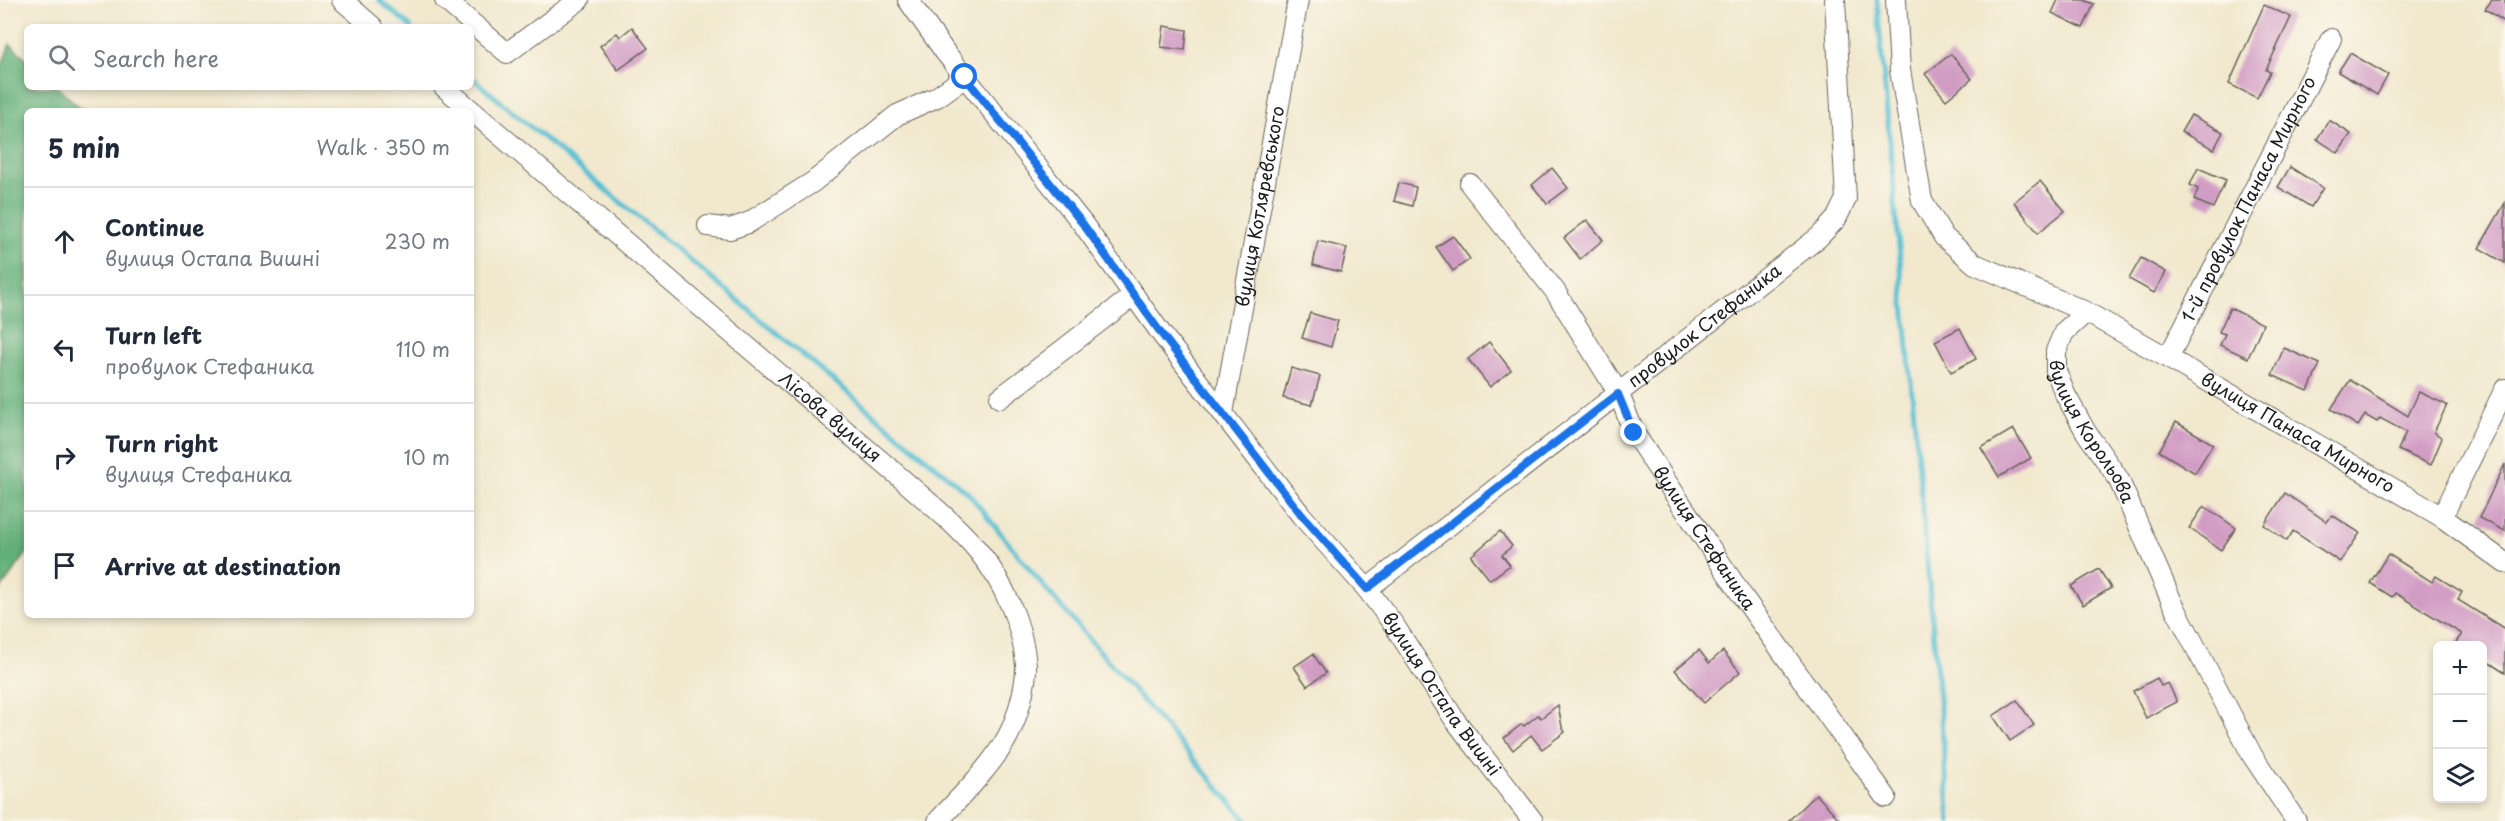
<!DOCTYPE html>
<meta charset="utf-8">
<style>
body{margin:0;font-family:"Playpen Sans",sans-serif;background:#f2f2f3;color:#1f2937}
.controls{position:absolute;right:18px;bottom:18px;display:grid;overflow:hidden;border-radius:9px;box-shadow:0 3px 9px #0003}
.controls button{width:54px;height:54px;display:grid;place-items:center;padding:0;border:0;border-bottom:2px solid #e0e1e3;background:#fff;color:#1f2937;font:30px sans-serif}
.stop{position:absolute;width:18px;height:18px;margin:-14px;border:4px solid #1a73e8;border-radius:50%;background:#fff}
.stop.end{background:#1a73e8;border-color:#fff;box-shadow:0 2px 6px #0008}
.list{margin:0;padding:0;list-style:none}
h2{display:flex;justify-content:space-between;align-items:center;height:78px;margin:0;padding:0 24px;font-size:26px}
h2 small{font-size:20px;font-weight:400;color:#747a83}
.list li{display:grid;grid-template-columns:39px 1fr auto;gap:18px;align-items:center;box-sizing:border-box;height:108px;padding:0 24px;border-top:2px solid #e0e1e3}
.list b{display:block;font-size:22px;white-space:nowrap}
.list p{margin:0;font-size:20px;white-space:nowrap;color:#747a83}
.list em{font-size:20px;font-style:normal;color:#747a83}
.icon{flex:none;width:33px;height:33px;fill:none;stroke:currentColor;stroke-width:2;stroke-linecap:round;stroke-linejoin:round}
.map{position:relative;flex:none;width:2505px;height:821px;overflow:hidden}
.search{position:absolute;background:#fff;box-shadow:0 3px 9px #0003;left:24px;top:24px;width:450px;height:66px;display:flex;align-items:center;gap:15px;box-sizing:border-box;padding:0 21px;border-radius:9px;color:#747a83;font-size:22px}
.panel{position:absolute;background:#fff;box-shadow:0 3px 9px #0003;left:24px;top:108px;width:450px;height:510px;border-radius:9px}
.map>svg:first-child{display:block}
.forest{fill:#62af78;stroke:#3f664a;stroke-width:1.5}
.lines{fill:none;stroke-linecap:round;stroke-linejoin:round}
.stream{stroke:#57bfd3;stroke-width:5}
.building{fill:#d19cc4}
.minor-casing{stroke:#67635a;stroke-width:22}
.minor{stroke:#fff;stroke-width:20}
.route{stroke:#1a73e8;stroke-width:8}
.labels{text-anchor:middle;stroke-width:6;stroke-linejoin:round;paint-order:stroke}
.street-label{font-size:18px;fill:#1c1c1c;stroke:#fbf7ec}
</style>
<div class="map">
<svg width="2505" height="821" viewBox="0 0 2505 821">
<rect width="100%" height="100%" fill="#fbf7ec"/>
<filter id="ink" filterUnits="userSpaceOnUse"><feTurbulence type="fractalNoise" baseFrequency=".0167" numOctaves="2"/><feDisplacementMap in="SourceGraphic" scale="12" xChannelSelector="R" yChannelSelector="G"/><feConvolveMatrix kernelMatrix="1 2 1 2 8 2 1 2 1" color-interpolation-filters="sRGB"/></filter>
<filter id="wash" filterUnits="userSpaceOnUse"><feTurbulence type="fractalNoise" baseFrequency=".008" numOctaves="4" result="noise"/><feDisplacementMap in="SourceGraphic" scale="24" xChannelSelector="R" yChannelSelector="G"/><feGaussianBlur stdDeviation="1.35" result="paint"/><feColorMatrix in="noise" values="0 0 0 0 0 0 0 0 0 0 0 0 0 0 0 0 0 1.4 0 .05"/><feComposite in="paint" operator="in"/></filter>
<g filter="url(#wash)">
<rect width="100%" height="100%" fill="#f1e8cd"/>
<polygon class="forest" points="10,44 27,59 27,87 57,87 84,111 27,111 27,553 0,590 0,70"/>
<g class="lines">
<g class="stream">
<polyline points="379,0 411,27"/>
<polyline points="1877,0 1950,821"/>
<polyline points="471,77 969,494 1045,588 1247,821"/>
</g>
</g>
<g id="blocks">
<g class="building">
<polygon points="2058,0 2084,0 2094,4 2083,28 2052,13"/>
<polygon points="2492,0 2505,0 2505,22 2485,9"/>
<polygon points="2264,5 2291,17 2266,70 2270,72 2257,98 2229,84"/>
<polygon points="1164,26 1187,30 1185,50 1161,47"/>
<polygon points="632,27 648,48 618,70 600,46 617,33 620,37"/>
<polygon points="2350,53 2388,75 2377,95 2338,72"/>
<polygon points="1951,54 1972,79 1946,100 1925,74"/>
<polygon points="2191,115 2223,132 2214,149 2181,132"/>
<polygon points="2329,120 2351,134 2338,153 2317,139"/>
<polygon points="2290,167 2323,188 2311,207 2278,187"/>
<polygon points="1552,168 1568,188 1547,204 1532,185"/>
<polygon points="2198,168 2226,180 2213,208 2194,200 2198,189 2190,185"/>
<polygon points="2040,181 2065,211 2038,233 2014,202"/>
<polygon points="1399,183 1416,187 1412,206 1394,201"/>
<polygon points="2505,203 2505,263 2479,248"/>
<polygon points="1587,220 1603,240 1580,259 1564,238"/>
<polygon points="1453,236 1470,259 1453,271 1436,247"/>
<polygon points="1318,241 1347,248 1341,272 1313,265"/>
<polygon points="2141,258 2166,272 2154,293 2129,279"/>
<polygon points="2230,308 2263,324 2248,358 2220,345 2225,334 2219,332"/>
<polygon points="1310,313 1338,321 1331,347 1302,338"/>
<polygon points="1960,328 1976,359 1951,372 1935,341"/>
<polygon points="1489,342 1511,370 1490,387 1468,359"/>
<polygon points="2284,348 2320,364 2308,391 2272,375"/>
<polygon points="1291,368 1320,376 1312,405 1283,398"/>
<polygon points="2350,380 2408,416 2419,392 2447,405 2434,432 2442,438 2431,465 2398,450 2406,432 2380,418 2377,422 2365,415 2358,426 2331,409"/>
<polygon points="2176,422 2213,444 2195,473 2159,451"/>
<polygon points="2013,429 2031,458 1999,477 1981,448"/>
<polygon points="2505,464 2505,531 2479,518"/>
<polygon points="2285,493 2327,522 2332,515 2360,533 2340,562 2293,531 2287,541 2264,525"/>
<polygon points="2204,506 2236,528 2221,550 2189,528"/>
<polygon points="1500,531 1512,546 1502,555 1510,565 1490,580 1471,556"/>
<polygon points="2388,554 2432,582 2436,576 2462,592 2458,600 2505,629 2505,673 2482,658 2482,645 2454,645 2462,634 2395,593 2392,597 2370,583"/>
<polygon points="2099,569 2111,588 2083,605 2071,586"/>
<polygon points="1699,650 1709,663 1723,651 1740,672 1704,703 1675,670"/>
<polygon points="1313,654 1326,673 1307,686 1294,667"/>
<polygon points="2157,678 2161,686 2168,683 2177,702 2146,718 2133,691"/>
<polygon points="2017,700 2034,725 2010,741 1993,716"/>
<polygon points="1558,705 1562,727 1565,732 1542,749 1531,735 1513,750 1504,738 1522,724 1524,726 1538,715 1541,718"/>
<polygon points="1816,794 1841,821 1788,821"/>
</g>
</g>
</g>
<g filter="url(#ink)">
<use href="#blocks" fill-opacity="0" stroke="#67635a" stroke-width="1.5"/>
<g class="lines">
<defs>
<g id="minor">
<polyline points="342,0 373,27"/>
<polyline points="445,0 507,53 579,0"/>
<path id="s1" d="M 908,0 L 945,52 L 1083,224 L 1163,336 L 1301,515 L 1367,589 L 1394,625 L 1455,720 L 1533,821"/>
<path id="s2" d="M 1896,0 L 1900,70 L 1922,201 L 1944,237 L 1975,264 L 2086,312 L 2168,358 L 2442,517 L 2505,563"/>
<path id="s3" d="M 444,87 L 902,479 C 929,503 957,525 979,552 C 1004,583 1023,626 1026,665 C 1027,684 1017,719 1008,736 C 992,766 961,796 938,821"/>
<path id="s4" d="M 1470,184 L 1555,291 L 1619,394 L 1634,433 L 1743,597 L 1886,797"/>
<polyline points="708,226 730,229 748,223 813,182 897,115 937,97 965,77"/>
<path id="s5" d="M 2086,312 L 2064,332 L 2056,351 L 2056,371 L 2065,394 L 2086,432 L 2118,478 L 2172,602 L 2252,755 L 2296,821"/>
<path id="s6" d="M 2168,358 L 2331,39"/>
<polyline points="1000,398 1134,295"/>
<path id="s7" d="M 1223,413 L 1298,0"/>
<polyline points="2442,517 2505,389"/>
<path id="s8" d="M 1367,589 L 1819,237 L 1836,219 L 1846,199 L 1835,0"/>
</g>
</defs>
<use href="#minor" class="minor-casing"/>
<use href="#minor" class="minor"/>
</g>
</g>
<g class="lines" filter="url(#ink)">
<polyline class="route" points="965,77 1083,224 1163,336 1301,514 1367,589 1618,394 1634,433"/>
</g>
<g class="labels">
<g class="street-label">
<text dy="6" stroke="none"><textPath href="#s6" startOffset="178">1-й провулок Панаса Мирного</textPath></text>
<text dy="6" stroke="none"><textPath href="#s7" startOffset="210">вулиця Котляревського</textPath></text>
<text dy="6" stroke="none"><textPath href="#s8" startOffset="428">провулок Стефаника</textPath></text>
<text dy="6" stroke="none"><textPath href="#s3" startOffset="508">Лісова вулиця</textPath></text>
<text dy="6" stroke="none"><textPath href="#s5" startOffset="140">вулиця Корольова</textPath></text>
<text dy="6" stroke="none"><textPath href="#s2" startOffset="651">вулиця Панаса Мирного</textPath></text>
<text dy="6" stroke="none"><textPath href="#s4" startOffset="426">вулиця Стефаника</textPath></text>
<text dy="6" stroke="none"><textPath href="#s1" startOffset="876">вулиця Остапа Вишні</textPath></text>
</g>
</g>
</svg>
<div class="controls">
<button>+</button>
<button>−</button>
<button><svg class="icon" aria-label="layers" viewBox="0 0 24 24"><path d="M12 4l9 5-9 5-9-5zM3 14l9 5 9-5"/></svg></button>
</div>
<div class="stop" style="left:965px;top:77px"></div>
<div class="stop end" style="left:1634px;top:433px"></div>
<div class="search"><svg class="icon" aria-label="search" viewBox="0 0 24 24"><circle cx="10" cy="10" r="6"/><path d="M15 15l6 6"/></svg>Search here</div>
<section class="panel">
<h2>5 min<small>Walk · 350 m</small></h2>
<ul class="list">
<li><svg class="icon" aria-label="ahead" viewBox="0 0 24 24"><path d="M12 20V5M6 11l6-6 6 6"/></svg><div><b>Continue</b><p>вулиця Остапа Вишні</p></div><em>230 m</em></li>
<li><svg class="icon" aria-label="left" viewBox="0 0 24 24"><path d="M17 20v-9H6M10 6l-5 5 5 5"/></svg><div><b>Turn left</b><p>провулок Стефаника</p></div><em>110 m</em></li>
<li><svg class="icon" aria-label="right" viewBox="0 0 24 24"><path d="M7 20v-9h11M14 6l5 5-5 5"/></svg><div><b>Turn right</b><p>вулиця Стефаника</p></div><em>10 m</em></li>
<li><svg class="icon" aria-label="arrive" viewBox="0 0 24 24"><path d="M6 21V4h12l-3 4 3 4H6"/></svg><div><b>Arrive at destination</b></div></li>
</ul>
</section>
</div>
